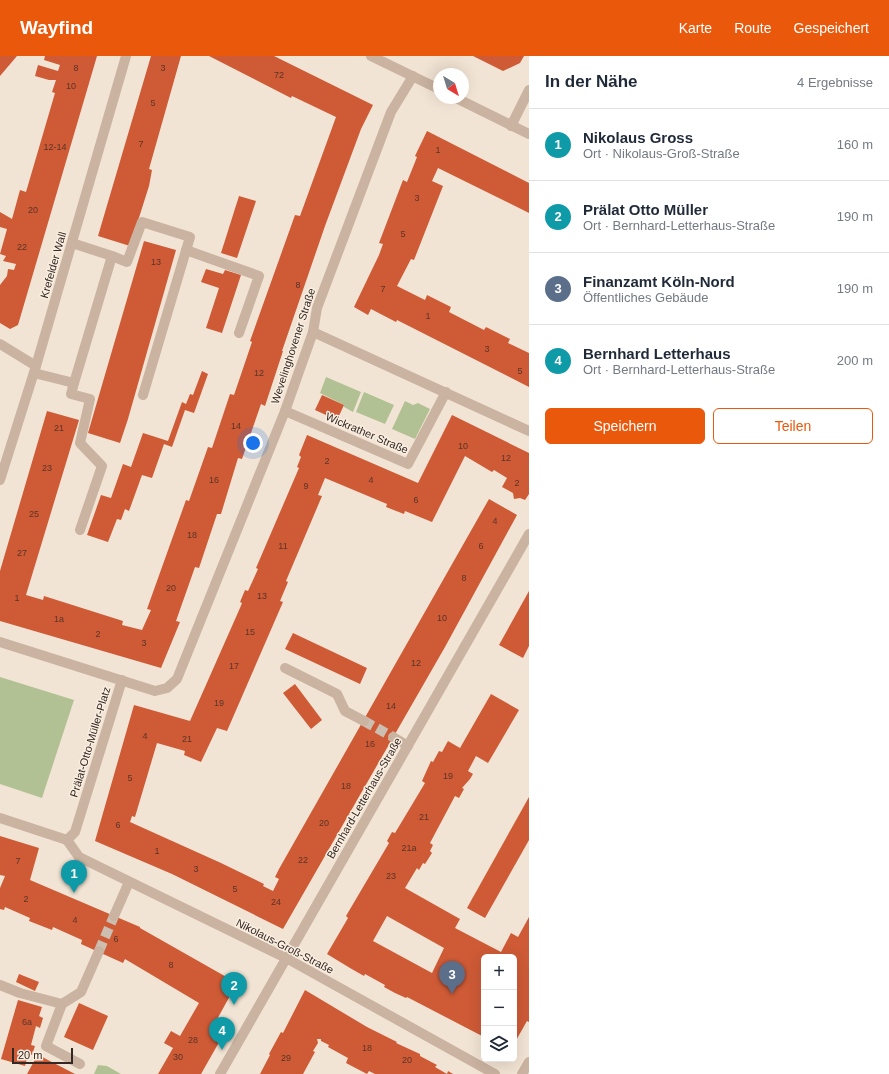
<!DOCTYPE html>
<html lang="de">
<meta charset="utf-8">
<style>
body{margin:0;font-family:Arial,sans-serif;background:#f2f2f3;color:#1f2937}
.controls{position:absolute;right:12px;bottom:12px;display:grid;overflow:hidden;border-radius:6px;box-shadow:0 4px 16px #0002}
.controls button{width:36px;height:36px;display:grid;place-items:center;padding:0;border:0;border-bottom:1px solid #e0e1e3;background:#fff;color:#1f2937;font:20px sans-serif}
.compass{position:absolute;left:433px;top:12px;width:36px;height:36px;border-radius:50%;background:#fff;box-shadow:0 4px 16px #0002;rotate:142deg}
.scale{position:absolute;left:12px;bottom:10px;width:61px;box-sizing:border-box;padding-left:4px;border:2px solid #332824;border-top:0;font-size:11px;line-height:14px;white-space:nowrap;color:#332824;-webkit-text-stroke:3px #faeee0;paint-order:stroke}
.you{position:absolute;left:253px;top:387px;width:14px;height:14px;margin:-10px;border:3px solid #fff;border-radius:50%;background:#1a73e8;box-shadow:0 0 0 6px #1a73e833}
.badge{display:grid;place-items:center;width:26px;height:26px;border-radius:50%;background:#ea580c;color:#fff;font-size:13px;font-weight:700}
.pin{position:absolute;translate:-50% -33px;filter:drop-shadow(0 1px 2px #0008)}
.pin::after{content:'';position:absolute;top:21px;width:14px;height:12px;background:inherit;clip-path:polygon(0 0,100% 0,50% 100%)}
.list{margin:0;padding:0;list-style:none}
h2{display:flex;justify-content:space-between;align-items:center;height:52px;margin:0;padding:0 16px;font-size:17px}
h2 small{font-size:13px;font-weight:400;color:#747a83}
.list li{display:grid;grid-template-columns:26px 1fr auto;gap:12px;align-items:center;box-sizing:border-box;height:72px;padding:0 16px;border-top:1px solid #e0e1e3}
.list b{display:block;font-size:15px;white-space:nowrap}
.list p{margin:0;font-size:13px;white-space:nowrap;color:#747a83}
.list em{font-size:13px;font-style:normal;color:#747a83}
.actions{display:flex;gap:8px;padding:12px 16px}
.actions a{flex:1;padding:9px 0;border:1px solid #ea580c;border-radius:6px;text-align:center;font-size:14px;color:#ea580c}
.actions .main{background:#ea580c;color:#fff}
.icon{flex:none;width:22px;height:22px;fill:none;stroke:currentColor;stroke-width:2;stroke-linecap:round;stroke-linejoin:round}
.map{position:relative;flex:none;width:529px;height:1018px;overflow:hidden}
header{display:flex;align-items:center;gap:24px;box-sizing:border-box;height:56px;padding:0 20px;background:#ea580c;color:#fff}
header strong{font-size:19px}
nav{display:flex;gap:22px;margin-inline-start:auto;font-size:14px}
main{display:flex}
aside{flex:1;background:#fff}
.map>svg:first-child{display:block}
.green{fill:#b2c194}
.building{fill:#ce5a36;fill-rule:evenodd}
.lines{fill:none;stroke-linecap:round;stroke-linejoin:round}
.minor-tunnel{stroke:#ccbeb1;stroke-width:10;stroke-dasharray:10 5;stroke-linecap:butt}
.minor{stroke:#cab3a0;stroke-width:10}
.labels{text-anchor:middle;stroke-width:3;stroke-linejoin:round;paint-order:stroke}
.number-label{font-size:9px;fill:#5a3428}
.street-label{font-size:11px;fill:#332824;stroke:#faeee0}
</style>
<header>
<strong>Wayfind</strong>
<nav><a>Karte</a><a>Route</a><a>Gespeichert</a></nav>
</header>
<main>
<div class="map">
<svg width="529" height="1018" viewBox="0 0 529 1018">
<rect width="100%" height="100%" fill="#f2e4d4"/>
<g class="green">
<polygon points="326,321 361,336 353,356 344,351 344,349 320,337"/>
<polygon points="364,336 394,349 385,368 356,356"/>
<polygon points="405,345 413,349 418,347 430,353 415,383 392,373"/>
<polygon points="0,621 74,644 42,742 0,728"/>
<polygon points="98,1009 107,1010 121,1018 94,1018"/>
</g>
<g class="building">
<polygon points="0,0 17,0 0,20"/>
<polygon points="45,0 97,0 18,269 10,273 0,267 0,229 7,220 8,213 14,214 16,208 3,205 6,200 0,198 7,173 0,171 0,156 12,163 20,134 26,136 55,37 52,36 56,24 49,24 35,20 38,9 58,15 60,9 44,4"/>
<polygon points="151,0 181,0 149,113 152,114 149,130 130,190 98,180"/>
<polygon points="209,0 274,0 373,49 361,73 325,170 282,295 283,295 265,350 261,348 242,403 238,402 221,458 217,458 199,512 195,511 176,565 180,566 161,612 0,565 0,515 47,355 79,364 26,539 43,544 44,540 123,565 122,569 142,574 151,554 147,553 186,444 189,445 208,391 212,392 230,338 234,339 252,286 250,285 295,159 300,160 336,61 292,40 291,42"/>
<polygon points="473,0 524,0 520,7 503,15"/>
<polygon points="427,75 529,127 529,157 438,112 432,125 443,130 414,204 411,203 397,230 425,244 427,239 451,251 449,256 484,274 486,271 510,283 508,287 529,297 529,331 397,264 396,266 371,253 368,259 354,251 379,199 383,188 379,187 403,124 407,126 417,101 415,100"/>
<polygon points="239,140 256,145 237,202 221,197"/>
<polygon points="144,185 176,194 128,363 120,387 88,377"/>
<polygon points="206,213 223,218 225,214 241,219 222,277 206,272 219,232 201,226"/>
<polygon points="202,315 208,318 194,357 185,354 172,391 164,388 152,422 142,419 129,455 125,453 121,464 117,463 108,486 87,479 101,439 111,442 123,408 131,411 143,377 168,385 182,346 186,348 190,338 193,339"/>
<polygon points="322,339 344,349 337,364 315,354"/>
<polygon points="452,359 529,397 529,438 525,444 520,442 514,443 513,437 502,431 507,422 494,414 492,416 465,400 432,466 405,455 404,458 386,451 387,448 325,422 318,439 322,440 286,525 288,526 280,545 283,546 227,675 217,672 201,706 184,699 185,695 157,687 135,761 132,760 130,766 221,807 264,828 263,830 273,835 279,823 275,821 279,813 489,443 517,459 445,591 283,873 172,818 95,785 134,649 190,665 240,552 242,547 240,546 245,534 248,535 258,513 256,512 299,412 297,411 301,401 299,399 307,379 418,427"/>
<polygon points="529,535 529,590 523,602 499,589"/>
<polygon points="293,577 367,612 360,628 285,593"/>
<polygon points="295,628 322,664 311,673 283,637"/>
<path d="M 491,638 L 519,654 L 488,707 L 476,700 L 468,715 L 473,718 L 470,723 L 462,732 L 464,733 L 459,742 L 455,740 L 430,787 L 433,789 L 430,795 L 432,797 L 425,808 L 423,807 L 419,814 L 417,812 L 405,832 L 460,863 L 455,872 L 501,896 L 511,877 L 518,881 L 529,861 L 529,966 L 527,965 L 514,988 L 514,901 L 484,901 L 484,981 L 407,941 L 406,942 L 395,937 L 384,931 L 385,929 L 365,918 L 364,920 L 350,912 L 327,898 L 348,862 L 346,860 L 389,787 L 387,785 L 392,776 L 395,777 L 425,727 L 422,725 L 431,705 L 433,706 L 439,695 L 442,696 L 448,685 L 460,692 ZM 387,860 L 444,892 L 432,917 L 373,885 Z"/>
<polygon points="529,741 529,784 485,862 467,852"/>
<polygon points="0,780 39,792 30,824 140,871 140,872 237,927 215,967 226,974 201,1018 158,1018 173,992 164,987 171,975 180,980 199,947 125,903 123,907 81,888 82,884 53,871 52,874 29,865 30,862 5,851 4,854 0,853 0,832 5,820 0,819"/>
<polygon points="19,918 39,926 35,935 16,926"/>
<polygon points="305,934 367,971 397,986 396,987 420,998 420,1000 437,1009 435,1011 447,1018 448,1015 453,1018 375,1018 369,1015 367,1018 346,1007 348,1002 328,991 329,989 321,985 321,983 317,983 318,987 313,995 315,996 303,1018 260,1018 270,999 269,998 281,976 283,977"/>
<polygon points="18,944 42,951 39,960 43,962 40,972 36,970 31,989 35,990 32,999 28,998 25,1010 1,1003"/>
<polygon points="79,947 108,960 93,994 64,981"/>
<polygon points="38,998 46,1003 75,1018 27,1018"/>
</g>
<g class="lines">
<g class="minor-tunnel">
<polyline points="364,665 393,681"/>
<polyline points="99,895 114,860"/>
</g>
<g class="minor">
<polyline points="371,0 439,33"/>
<polyline points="456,42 529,78"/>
<polyline points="511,70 529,34"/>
<polyline points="186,194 259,220 239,277"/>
<polyline points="112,200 127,206 142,166 190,181 143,339"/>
<polyline points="313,276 529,375"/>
<polyline points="0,288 36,310"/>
<polyline points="34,317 74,327 112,200 72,187"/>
<polyline points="74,327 71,338 90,343 80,387 102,410 80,474"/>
<polyline points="285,355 408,408 446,336"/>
<polyline points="0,424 36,310 126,0"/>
<polyline points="0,586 155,635 167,632 177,623 285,355 313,276 317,252 391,56 413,20"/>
<polyline points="285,612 337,638 345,655 364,665"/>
<polyline points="393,681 408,690"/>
<polyline points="0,762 67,784 75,776 122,624"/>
<polyline points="67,784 79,801 286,902 495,1018"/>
<polyline points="114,860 129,826"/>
<polyline points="0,929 20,937 62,948"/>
<polyline points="80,1008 46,990 62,948 81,936 99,895"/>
<polyline points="220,1018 529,478"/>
<polyline points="522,1018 529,1006"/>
</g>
</g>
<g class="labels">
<g class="number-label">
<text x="76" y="15">8</text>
<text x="163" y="15">3</text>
<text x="279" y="22">72</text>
<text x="71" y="33">10</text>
<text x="153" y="50">5</text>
<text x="141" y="91">7</text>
<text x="55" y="94">12-14</text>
<text x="438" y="97">1</text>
<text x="417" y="145">3</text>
<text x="33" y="157">20</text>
<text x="403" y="181">5</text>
<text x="22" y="194">22</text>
<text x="156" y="209">13</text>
<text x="298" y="232">8</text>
<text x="383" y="236">7</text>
<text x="428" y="263">1</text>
<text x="487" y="296">3</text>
<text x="520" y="318">5</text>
<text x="259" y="320">12</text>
<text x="236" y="373">14</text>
<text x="59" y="375">21</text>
<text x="463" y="393">10</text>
<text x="506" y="405">12</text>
<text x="327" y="408">2</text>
<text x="47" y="415">23</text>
<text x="214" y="427">16</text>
<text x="371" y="427">4</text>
<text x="517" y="430">2</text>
<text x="306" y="433">9</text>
<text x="416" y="447">6</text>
<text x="34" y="461">25</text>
<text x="495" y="468">4</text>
<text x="192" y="482">18</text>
<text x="283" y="493">11</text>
<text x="481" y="493">6</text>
<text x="22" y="500">27</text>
<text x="464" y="525">8</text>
<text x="171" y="535">20</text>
<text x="262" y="543">13</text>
<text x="17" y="545">1</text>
<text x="442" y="565">10</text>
<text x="59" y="566">1a</text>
<text x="250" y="579">15</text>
<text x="98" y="581">2</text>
<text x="144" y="590">3</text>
<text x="416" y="610">12</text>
<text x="234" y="613">17</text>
<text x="219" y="650">19</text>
<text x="391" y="653">14</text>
<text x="145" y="683">4</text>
<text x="187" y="686">21</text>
<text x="370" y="691">16</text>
<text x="448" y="723">19</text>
<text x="130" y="725">5</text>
<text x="346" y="733">18</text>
<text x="424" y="764">21</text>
<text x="324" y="770">20</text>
<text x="118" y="772">6</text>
<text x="409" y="795">21a</text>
<text x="157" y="798">1</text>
<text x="303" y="807">22</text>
<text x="18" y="808">7</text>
<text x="196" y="816">3</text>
<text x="391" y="823">23</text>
<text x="235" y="836">5</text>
<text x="26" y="846">2</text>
<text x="276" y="849">24</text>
<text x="75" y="867">4</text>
<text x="116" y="886">6</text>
<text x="171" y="912">8</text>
<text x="27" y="969">6a</text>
<text x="193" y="987">28</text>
<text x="367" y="995">18</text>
<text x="178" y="1004">30</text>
<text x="286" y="1005">29</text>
<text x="407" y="1007">20</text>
</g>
<g class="street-label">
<text transform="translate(53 209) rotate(-74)" y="4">Krefelder Wall</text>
<text transform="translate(293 290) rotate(-72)" y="4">Wevelinghovener Straße</text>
<text transform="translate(367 377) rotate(23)" y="4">Wickrather Straße</text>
<text transform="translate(90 686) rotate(-73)" y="4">Prälat-Otto-Müller-Platz</text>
<text transform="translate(364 742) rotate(-60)" y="4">Bernhard-Letterhaus-Straße</text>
<text transform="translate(285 890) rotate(27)" y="4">Nikolaus-Groß-Straße</text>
</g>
</g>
</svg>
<div class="controls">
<button>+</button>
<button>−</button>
<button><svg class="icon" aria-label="layers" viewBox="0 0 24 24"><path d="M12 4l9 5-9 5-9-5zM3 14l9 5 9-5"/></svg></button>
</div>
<svg class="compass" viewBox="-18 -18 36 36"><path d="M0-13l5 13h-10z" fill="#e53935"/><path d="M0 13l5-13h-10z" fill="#747a83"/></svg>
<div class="scale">20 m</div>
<div class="you"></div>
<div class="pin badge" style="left:74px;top:837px;background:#0f9aa8">1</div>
<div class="pin badge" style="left:234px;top:949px;background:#0f9aa8">2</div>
<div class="pin badge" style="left:452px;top:938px;background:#5c6f8a">3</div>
<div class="pin badge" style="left:222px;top:994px;background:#0f9aa8">4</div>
</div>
<aside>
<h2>In der Nähe<small>4 Ergebnisse</small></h2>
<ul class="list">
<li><span class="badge" style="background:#0f9aa8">1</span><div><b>Nikolaus Gross</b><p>Ort · Nikolaus-Groß-Straße</p></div><em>160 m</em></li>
<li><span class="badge" style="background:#0f9aa8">2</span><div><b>Prälat Otto Müller</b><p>Ort · Bernhard-Letterhaus-Straße</p></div><em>190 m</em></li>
<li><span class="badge" style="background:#5c6f8a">3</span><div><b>Finanzamt Köln-Nord</b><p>Öffentliches Gebäude</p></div><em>190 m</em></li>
<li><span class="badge" style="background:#0f9aa8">4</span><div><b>Bernhard Letterhaus</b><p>Ort · Bernhard-Letterhaus-Straße</p></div><em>200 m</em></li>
</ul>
<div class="actions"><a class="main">Speichern</a><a>Teilen</a></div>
</aside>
</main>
